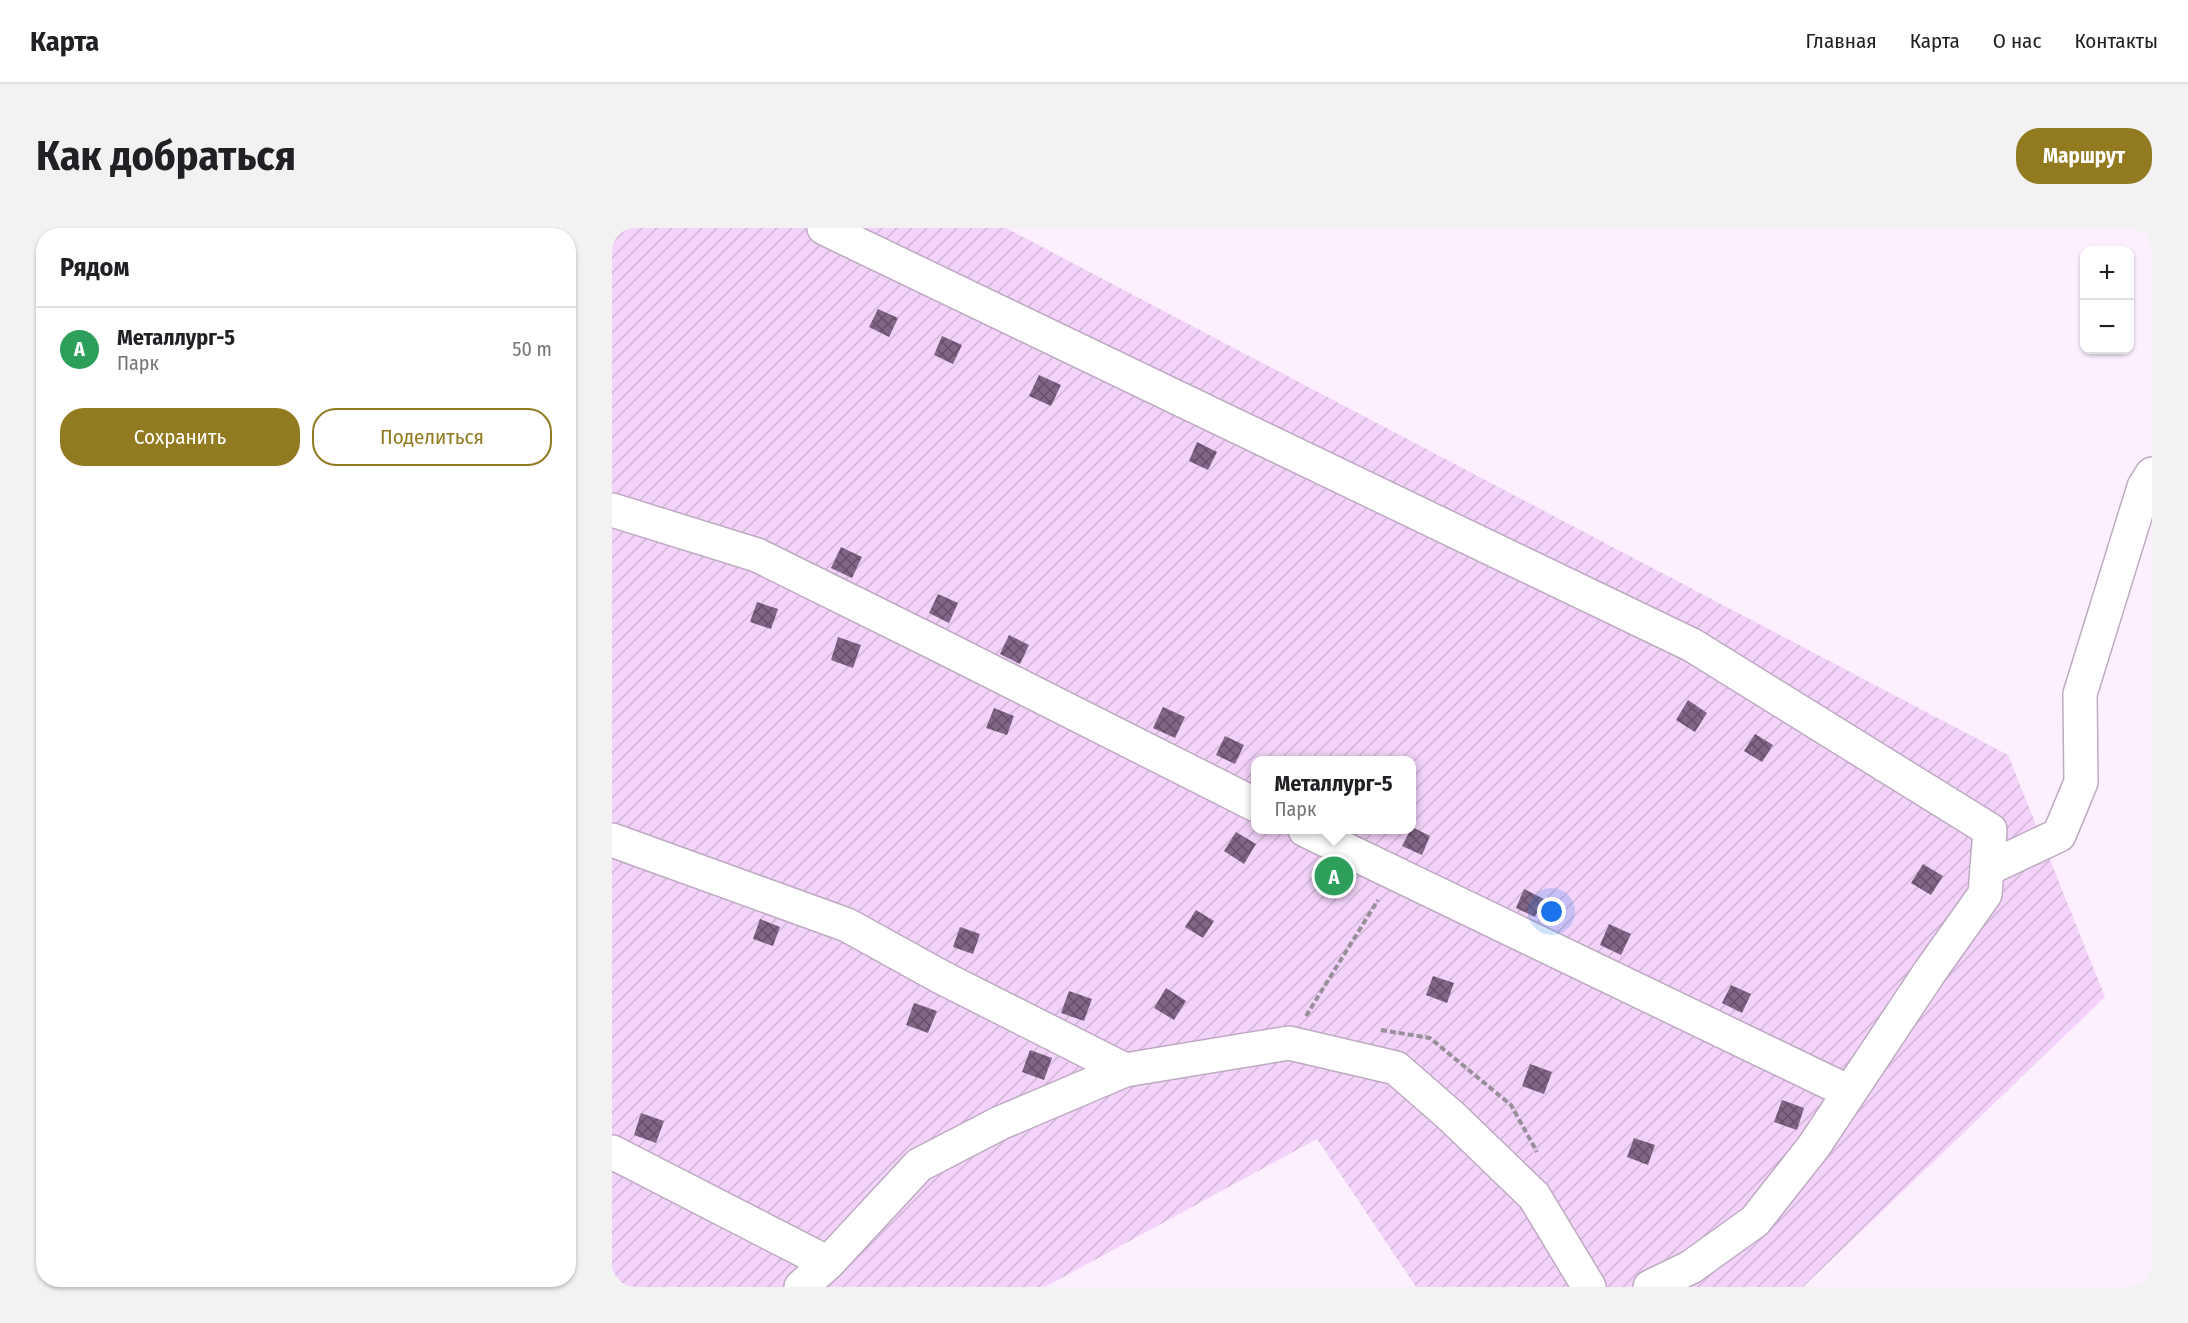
<!DOCTYPE html>
<html lang="ru">
<meta charset="utf-8">
<style>
body{margin:0;font-family:"Fira Sans Condensed",sans-serif;background:#f2f2f2;color:#202124}
.controls{position:absolute;right:18px;top:18px;display:grid;overflow:hidden;border-radius:12px;box-shadow:0 2px 4px #0004}
.controls button{width:54px;height:54px;display:grid;place-items:center;padding:0;border:0;border-bottom:2px solid #e0e0e0;background:#fff;color:#202124;font:30px sans-serif}
.you{position:absolute;left:940px;top:684px;width:21px;height:21px;margin:-15px;border:4px solid #fff;border-radius:50%;background:#1a73e8;box-shadow:0 0 0 9px #1a73e833}
.badge{display:grid;place-items:center;width:39px;height:39px;border-radius:50%;background:#917a20;color:#fff;font-size:20px;font-weight:700}
.pin{position:absolute;translate:-50% -50%;border:3px solid #fff;box-shadow:0 2px 6px #0006}
.popup{position:absolute;left:639px;top:528px;width:165px;height:78px;box-sizing:border-box;display:grid;place-content:center;border-radius:12px;background:#fff;filter:drop-shadow(0 2px 4px #0005);font-size:20px;white-space:nowrap;color:#757577}
.popup b{font-size:22px;color:#202124}
.popup::after{content:'';position:absolute;left:50%;top:100%;margin-left:-12px;border:12px solid transparent;border-top-color:#fff}
.list{margin:0;padding:0;list-style:none}
h2{display:flex;justify-content:space-between;align-items:center;height:78px;margin:0;padding:0 24px;font-size:26px}
h2 small{font-size:20px;font-weight:400;color:#757577}
.list li{display:grid;grid-template-columns:39px 1fr auto;gap:18px;align-items:center;box-sizing:border-box;height:84px;padding:0 24px;border-top:2px solid #e0e0e0}
.list b{display:block;font-size:22px;white-space:nowrap}
.list p{margin:0;font-size:20px;white-space:nowrap;color:#757577}
.list em{font-size:20px;font-style:normal;color:#757577}
.actions{display:flex;gap:12px;padding:18px 24px}
.actions a{flex:1;padding:14px 0;border:2px solid #917a20;border-radius:24px;text-align:center;font-size:21px;color:#917a20}
.actions .main{background:#917a20;color:#fff}
.map{position:relative;flex:none;width:1540px;height:1059px;overflow:hidden;border-radius:24px}
header{display:flex;align-items:center;gap:36px;box-sizing:border-box;height:84px;padding:0 30px;background:#fff;border-bottom:2px solid #e0e0e0}
header strong{font-size:28px}
nav{display:flex;gap:33px;margin-inline-start:auto;font-size:21px}
.intro{display:flex;align-items:center;justify-content:space-between;box-sizing:border-box;height:144px;padding:0 36px}
h1{margin:0;font-size:42px}
.button{padding:15px 27px;border-radius:24px;background:#917a20;color:#fff;font-size:21px;font-weight:700}
main{display:flex;gap:36px;padding:0 36px}
aside{flex:1;background:#fff;border-radius:24px;box-shadow:0 2px 4px #0004}
.map>svg:first-child{display:block}
.garden{fill:url(#garden-furrows);fill-rule:evenodd}
.building{fill:url(#building-cross-hatch)}
.lines{fill:none;stroke-linecap:round;stroke-linejoin:round}
.minor-casing{stroke:#beabc2;stroke-width:36}
.path{stroke:#998f9b;stroke-width:4;stroke-dasharray:6 3;stroke-linecap:butt}
.minor{stroke:#fff;stroke-width:33}
</style>
<header>
<strong>Карта</strong>
<nav><a>Главная</a><a>Карта</a><a>О нас</a><a>Контакты</a></nav>
</header>
<div class="intro"><h1>Как добраться</h1><a class="button">Маршрут</a></div>
<main>
<aside>
<h2>Рядом<small></small></h2>
<ul class="list">
<li><span class="badge" style="background:#2e9e5b">A</span><div><b>Металлург-5</b><p>Парк</p></div><em>50 m</em></li>
</ul>
<div class="actions"><a class="main">Сохранить</a><a>Поделиться</a></div>
</aside>
<div class="map">
<svg width="1540" height="1059" viewBox="0 0 1540 1059">
<defs>
<pattern id="garden-furrows" width="10" height="10" patternUnits="userSpaceOnUse" patternTransform="scale(1.5)"><rect width="10" height="10" fill="#f3d3f9"/><path d="M-1 1l2-2M0 10L10 0M9 11l2-2" fill="none" stroke="#d1b5d6"/></pattern>
<pattern id="building-cross-hatch" width="8" height="8" patternUnits="userSpaceOnUse" patternTransform="scale(1.5)"><rect width="8" height="8" fill="#826687"/><path d="M0 0l8 8M0 8l8-8" fill="none" stroke="#654f69"/></pattern>
</defs>
<rect width="100%" height="100%" fill="#fcf0fe"/>
<path class="garden" d="M 0,0 L 394,0 L 1396,527 L 1493,769 L 1191,1059 L 804,1059 L 705,911 L 433,1059 L 0,1059 ZM 644,532 L 800,532 L 800,602 L 644,602 Z"/>
<g class="building">
<polygon points="266,81 286,90 277,109 257,99"/>
<polygon points="330,108 350,117 341,136 322,127"/>
<polygon points="427,147 449,157 439,178 417,168"/>
<polygon points="585,214 605,224 596,242 577,233"/>
<polygon points="229,319 250,329 240,350 219,340"/>
<polygon points="326,366 346,375 337,395 317,385"/>
<polygon points="145,374 166,381 159,401 138,394"/>
<polygon points="397,407 417,417 408,436 388,426"/>
<polygon points="226,409 249,417 241,440 219,432"/>
<polygon points="1076,472 1095,485 1083,504 1064,492"/>
<polygon points="551,479 573,489 563,510 541,500"/>
<polygon points="382,480 402,488 395,507 374,500"/>
<polygon points="1143,506 1161,517 1150,534 1132,523"/>
<polygon points="613,508 632,517 623,536 604,527"/>
<polygon points="800,599 818,608 810,627 790,618"/>
<polygon points="624,604 644,616 632,636 612,623"/>
<polygon points="1311,636 1331,648 1319,667 1299,655"/>
<polygon points="912,661 932,671 923,689 904,680"/>
<polygon points="584,682 602,693 591,710 573,699"/>
<polygon points="148,691 168,699 161,718 141,711"/>
<polygon points="997,696 1019,706 1009,727 988,717"/>
<polygon points="348,699 368,706 361,726 341,719"/>
<polygon points="821,748 842,755 835,775 814,767"/>
<polygon points="1119,757 1139,766 1130,785 1110,775"/>
<polygon points="554,760 574,773 562,792 542,780"/>
<polygon points="457,763 480,771 472,793 449,785"/>
<polygon points="302,775 325,783 316,805 294,797"/>
<polygon points="418,822 440,830 432,852 410,844"/>
<polygon points="918,836 940,844 932,866 910,858"/>
<polygon points="1170,872 1192,880 1185,902 1162,894"/>
<polygon points="29,885 52,893 44,915 22,907"/>
<polygon points="1022,910 1043,917 1036,937 1015,929"/>
</g>
<g class="lines">
<defs>
<g id="minor">
<polyline points="212,0 1080,417 1378,602 1373,666 1317,745 1202,918 1143,993 1079,1039 1038,1059"/>
<polyline points="0,282 145,327 323,415 644,577"/>
<polyline points="693,602 1237,864"/>
<polyline points="0,612 235,697 329,749 513,842"/>
<polyline points="1375,641 1447,607 1469,554 1468,466 1532,259 1540,246"/>
<polyline points="0,924 216,1035"/>
<polyline points="189,1059 216,1035 307,937 388,895 513,842 677,815 784,840 839,888 922,968 977,1059"/>
</g>
</defs>
<use href="#minor" class="minor-casing"/>
<g class="path">
<polyline points="694,788 766,672"/>
<polyline points="769,802 818,810 899,877 925,924"/>
</g>
<use href="#minor" class="minor"/>
</g>
</svg>
<div class="controls">
<button>+</button>
<button>−</button>
</div>
<div class="you"></div>
<div class="pin badge" style="left:722px;top:648px;background:#2e9e5b">A</div>
<div class="popup"><b>Металлург-5</b>Парк</div>
</div>
</main>
